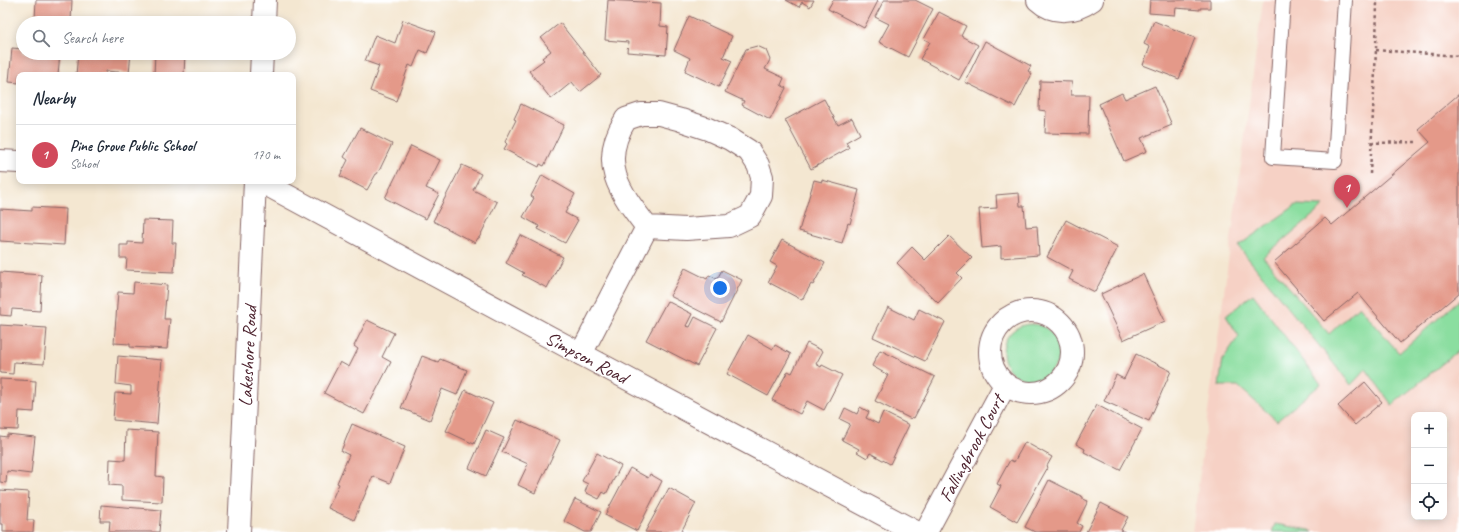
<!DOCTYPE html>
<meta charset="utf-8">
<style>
body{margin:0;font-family:Caveat,sans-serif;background:#f6f6f7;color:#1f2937}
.controls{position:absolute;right:12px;bottom:12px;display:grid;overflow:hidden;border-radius:8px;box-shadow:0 2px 10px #0003}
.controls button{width:36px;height:36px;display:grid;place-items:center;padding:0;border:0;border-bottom:1px solid #e0e1e3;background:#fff;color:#1f2937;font:20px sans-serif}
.you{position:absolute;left:720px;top:288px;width:14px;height:14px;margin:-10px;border:3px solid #fff;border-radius:50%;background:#1a73e8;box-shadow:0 0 0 6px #1a73e833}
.badge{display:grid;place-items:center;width:26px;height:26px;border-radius:50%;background:#d1495b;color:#fff;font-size:13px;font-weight:700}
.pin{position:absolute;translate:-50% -33px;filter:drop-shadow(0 1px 2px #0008)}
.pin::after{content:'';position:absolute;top:21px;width:14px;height:12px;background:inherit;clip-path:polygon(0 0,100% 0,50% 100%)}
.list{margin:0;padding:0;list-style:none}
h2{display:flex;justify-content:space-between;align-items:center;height:52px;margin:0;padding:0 16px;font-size:17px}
h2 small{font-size:13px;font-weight:400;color:#747a83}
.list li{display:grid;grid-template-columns:26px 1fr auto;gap:12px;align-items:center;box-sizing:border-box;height:60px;padding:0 16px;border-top:1px solid #e0e1e3}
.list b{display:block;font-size:15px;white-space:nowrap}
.list p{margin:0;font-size:13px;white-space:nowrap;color:#747a83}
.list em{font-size:13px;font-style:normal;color:#747a83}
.icon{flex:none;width:22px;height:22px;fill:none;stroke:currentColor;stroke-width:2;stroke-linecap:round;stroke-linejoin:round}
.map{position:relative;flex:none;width:1459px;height:532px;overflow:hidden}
.search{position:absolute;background:#fff;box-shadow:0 2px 10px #0003;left:16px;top:16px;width:280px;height:44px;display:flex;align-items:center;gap:10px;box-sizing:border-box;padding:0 14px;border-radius:22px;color:#747a83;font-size:15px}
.panel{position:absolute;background:#fff;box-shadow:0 2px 10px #0003;left:16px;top:72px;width:280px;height:112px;border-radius:8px}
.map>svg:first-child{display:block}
.built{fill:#f6d1c5;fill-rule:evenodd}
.green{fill:#8bdea0;stroke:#6a7e66}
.building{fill:#e49989}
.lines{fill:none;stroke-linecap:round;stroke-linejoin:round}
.lane-casing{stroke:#866565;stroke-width:16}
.street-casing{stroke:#866565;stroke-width:24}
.secondary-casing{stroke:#866565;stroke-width:24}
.path{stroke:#866565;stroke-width:2.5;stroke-dasharray:3 3;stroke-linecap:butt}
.lane{stroke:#fff;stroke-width:14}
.street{stroke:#fff;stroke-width:22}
.secondary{stroke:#fff;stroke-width:22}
.labels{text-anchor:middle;stroke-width:3;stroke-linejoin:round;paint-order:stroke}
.street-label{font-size:19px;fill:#4a1f2b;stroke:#fff}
</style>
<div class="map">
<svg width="1459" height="532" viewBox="0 0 1459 532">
<rect width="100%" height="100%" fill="#fff"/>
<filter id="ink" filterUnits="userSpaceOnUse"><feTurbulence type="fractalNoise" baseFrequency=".025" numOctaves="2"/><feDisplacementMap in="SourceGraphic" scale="8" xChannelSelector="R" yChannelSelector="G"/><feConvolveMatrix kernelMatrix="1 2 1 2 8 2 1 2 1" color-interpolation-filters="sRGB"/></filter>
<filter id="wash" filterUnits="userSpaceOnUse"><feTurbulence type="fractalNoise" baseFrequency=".012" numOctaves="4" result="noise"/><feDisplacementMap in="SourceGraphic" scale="16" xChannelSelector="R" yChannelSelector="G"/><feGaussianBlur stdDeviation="0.9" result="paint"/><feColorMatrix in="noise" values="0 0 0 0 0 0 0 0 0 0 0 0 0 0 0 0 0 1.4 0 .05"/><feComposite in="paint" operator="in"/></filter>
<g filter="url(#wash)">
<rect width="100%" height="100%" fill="#f4e7d1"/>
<path class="built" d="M 1263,0 L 1459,0 L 1459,532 L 1192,532 ZM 1414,415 L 1444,415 L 1444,517 L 1414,517 Z"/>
<g class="green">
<polygon points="1296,205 1324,206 1263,257 1329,334 1359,306 1399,353 1459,300 1459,350 1392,405 1366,369 1351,385 1238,246"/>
<polygon points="1253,294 1321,384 1277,421 1238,386 1219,386 1223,359 1239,336 1226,316"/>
<circle cx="1031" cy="352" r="28"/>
<polygon points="1275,524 1310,530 1313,532 1272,532"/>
</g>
<g id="blocks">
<g class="building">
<polygon points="36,0 72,0 71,21 35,19"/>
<polygon points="608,0 661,3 660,26 668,27 666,55 627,52 628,42 605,40"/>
<polygon points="786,0 814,0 810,7 802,2 799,7"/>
<polygon points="833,0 877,0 878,1 864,28 828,9"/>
<polygon points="884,0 915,0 933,9 908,57 879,42 889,24 875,17"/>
<polygon points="1150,0 1210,0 1210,8 1200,8 1200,10 1176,8 1175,15 1149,13"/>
<polygon points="939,12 966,26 961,36 978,45 959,80 920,59 930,42 924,39"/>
<polygon points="689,16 732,36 723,57 732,61 719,87 685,71 690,58 674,50"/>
<polygon points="156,19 192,21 192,23 156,23"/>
<polygon points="403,20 436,32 427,53 420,50 413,67 409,65 396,101 370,91 379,66 365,61 375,35 395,43"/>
<polygon points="1154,21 1195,38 1179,79 1143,65 1150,47 1144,44"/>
<polygon points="560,23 601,75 580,92 572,82 551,99 529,71 544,60 542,58 551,51 541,38"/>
<polygon points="985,41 1031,66 1028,71 1032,74 1015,107 965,82"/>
<polygon points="757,46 766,50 770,60 765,69 784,78 781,85 786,88 770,120 742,105 744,101 725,92 746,49"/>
<polygon points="12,48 23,49 23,53 60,53 58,75 19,75 19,83 9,82"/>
<polygon points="78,53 131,53 129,73 106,71 106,75 76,75"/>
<polygon points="155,53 185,53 184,75 154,75"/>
<polygon points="1040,81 1072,82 1071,95 1089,95 1088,134 1045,133 1046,111 1039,110"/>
<polygon points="1155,86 1172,125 1141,138 1147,151 1124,161 1099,104 1122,93 1125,99"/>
<polygon points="1459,94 1459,293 1400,343 1358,293 1324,321 1274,262 1325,218 1332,225 1430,142 1418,129"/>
<polygon points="824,99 838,125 852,118 860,134 846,142 849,148 811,169 785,120"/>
<polygon points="521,104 564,125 544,166 540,164 539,167 504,149 507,144 505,142 516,120 514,119"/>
<polygon points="360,128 392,144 380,169 377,174 376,174 367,190 340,176 348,160 344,157"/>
<polygon points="411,146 440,160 426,188 439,194 426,219 385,198"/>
<polygon points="462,165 481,174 473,190 497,202 479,238 478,238 475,243 433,221"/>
<polygon points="542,175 575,194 565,213 578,220 565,243 538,229 539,226 523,217 534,198 531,196"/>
<polygon points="814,180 822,182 822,180 859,190 850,224 848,223 842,243 799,231"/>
<polygon points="1019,193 1020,206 1024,206 1026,227 1037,226 1039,255 1001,258 1001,246 982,248 979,209 997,208 996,195"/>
<polygon points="32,207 66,209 64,245 0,241 0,209 32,211"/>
<polygon points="143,220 173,221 172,243 176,243 174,272 126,270 127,258 120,258 120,245 128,245 128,242 142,243"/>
<polygon points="1066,220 1118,247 1095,292 1069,279 1073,271 1047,257"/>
<polygon points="520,235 563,257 547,288 522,275 524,273 506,263"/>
<polygon points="949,236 972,258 957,273 962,278 938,303 897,263 912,247 925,260"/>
<polygon points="782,240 825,263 813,285 811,284 802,300 768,282 777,266 770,262"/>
<polygon points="685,268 707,279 709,275 717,279 722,270 742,280 721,322 670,296"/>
<polygon points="0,272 42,275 40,311 12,309 11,316 0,315"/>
<polygon points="1143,274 1165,321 1123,340 1101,294"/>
<polygon points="134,282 167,285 164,319 170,319 167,349 130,347 130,344 114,343 118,292 133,293"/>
<polygon points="667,301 692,314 686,326 690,327 695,317 717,328 697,366 646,340"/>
<polygon points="888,307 914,320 919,309 945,322 925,361 873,337"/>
<polygon points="367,320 394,333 382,357 391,362 364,414 324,393 340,362 349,367 358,349 354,346"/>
<polygon points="0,325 47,328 44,364 14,362 13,374 0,373"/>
<polygon points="748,335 773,349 775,345 791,354 768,396 727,374"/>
<polygon points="807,343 823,351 816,364 821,367 822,365 842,375 824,410 807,401 800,414 772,400 788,371 792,373"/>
<polygon points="880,350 935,377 914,418 912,417 911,419 875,401 888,375 872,366"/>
<polygon points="1136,354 1171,371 1149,421 1104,401 1116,375 1124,379"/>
<polygon points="118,356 162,360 157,424 113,420 115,393 131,394 131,386 116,384"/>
<polygon points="422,356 438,362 440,359 467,370 457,395 442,389 430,420 401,408"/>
<polygon points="0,379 36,381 34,412 19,411 18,430 0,429"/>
<polygon points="1365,382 1382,402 1355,425 1338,406"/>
<polygon points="465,390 493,403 474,444 446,431"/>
<polygon points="1097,405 1142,429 1120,470 1084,452 1085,449 1076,444"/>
<polygon points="860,407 869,412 866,418 878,424 883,412 909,425 890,464 870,453 867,458 857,452 859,449 842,440 850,424 840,419 845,408 857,414"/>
<polygon points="517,420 560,440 535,493 518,485 528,464 502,452"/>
<polygon points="352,424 405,447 390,483 373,476 354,520 328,508 339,484 337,483 349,455 341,451"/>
<polygon points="126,430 158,432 156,476 163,477 162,502 122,500 122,486 109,485 110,459 125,460"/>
<polygon points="486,430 504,438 486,476 469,468"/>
<polygon points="7,434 35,437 31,474 7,471 6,483 0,482 0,436 7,437"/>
<polygon points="1025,442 1052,457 1047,466 1048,467 1017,522 990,507 1001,486 997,484 1010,460 1014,462"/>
<polygon points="597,453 621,466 606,494 603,492 599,499 585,492 588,484 582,481"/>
<polygon points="630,468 648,478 650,474 662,481 637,531 605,515"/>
<polygon points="1049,480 1083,497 1083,499 1088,501 1077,523 1082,526 1079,532 1035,532 1025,527"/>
<polygon points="669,488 696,503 681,532 645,532"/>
<polygon points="0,490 29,492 27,520 34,520 33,532 3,532 3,524 0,524"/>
<polygon points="575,499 601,512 591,532 585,532 564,521"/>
<polygon points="1101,503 1128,517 1121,530 1125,532 1086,532"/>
<polygon points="101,505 161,510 159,532 109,532 110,521 100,521"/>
</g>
</g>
</g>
<g filter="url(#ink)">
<use href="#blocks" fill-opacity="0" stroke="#866565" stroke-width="1"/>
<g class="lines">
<defs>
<polyline id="lane" points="1283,0 1273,157 1335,161 1345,0"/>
<g id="street">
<path d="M 1038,0 C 1054,15 1075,12 1092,0"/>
<path d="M 641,114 L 659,114 L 681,120 L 708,129 L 730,139 L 749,151 L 758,165 L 762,177 L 761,196 L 750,216 L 729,226 L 686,229 L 647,227 C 619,191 598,163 626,119 Z"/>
<polyline points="0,161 19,162"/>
<polyline points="260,181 581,354 916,532"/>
<circle cx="1031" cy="352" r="41"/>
<polyline points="581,354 647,227"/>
<polyline points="926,532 1005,385"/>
</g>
<g id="secondary">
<polyline points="264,23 265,0"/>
<polyline points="261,75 262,53"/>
<polyline points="239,532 255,181"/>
</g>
</defs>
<use href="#lane" class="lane-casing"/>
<use href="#street" class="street-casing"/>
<use href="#secondary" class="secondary-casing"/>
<g class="path">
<polyline points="1376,50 1459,56"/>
<polyline points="1371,143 1418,142"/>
<polyline points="1370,174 1376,50 1377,0"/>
</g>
<use href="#lane" class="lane"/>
<use href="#street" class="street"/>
<use href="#secondary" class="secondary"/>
</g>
</g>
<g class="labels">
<g class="street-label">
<text transform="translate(247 356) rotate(-87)" y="7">Lakeshore Road</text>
<text transform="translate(587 357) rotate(28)" y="7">Simpson Road</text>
<text transform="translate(971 448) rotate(-62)" y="7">Fallingbrook Court</text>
</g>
</g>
</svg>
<div class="controls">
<button>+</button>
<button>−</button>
<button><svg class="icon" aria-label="locate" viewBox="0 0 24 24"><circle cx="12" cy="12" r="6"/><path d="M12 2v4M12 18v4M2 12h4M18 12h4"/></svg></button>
</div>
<div class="you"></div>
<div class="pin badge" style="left:1347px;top:208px">1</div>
<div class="search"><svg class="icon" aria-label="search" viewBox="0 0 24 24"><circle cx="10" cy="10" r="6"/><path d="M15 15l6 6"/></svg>Search here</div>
<section class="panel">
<h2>Nearby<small></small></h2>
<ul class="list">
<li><span class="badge">1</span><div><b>Pine Grove Public School</b><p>School</p></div><em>170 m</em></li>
</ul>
</section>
</div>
